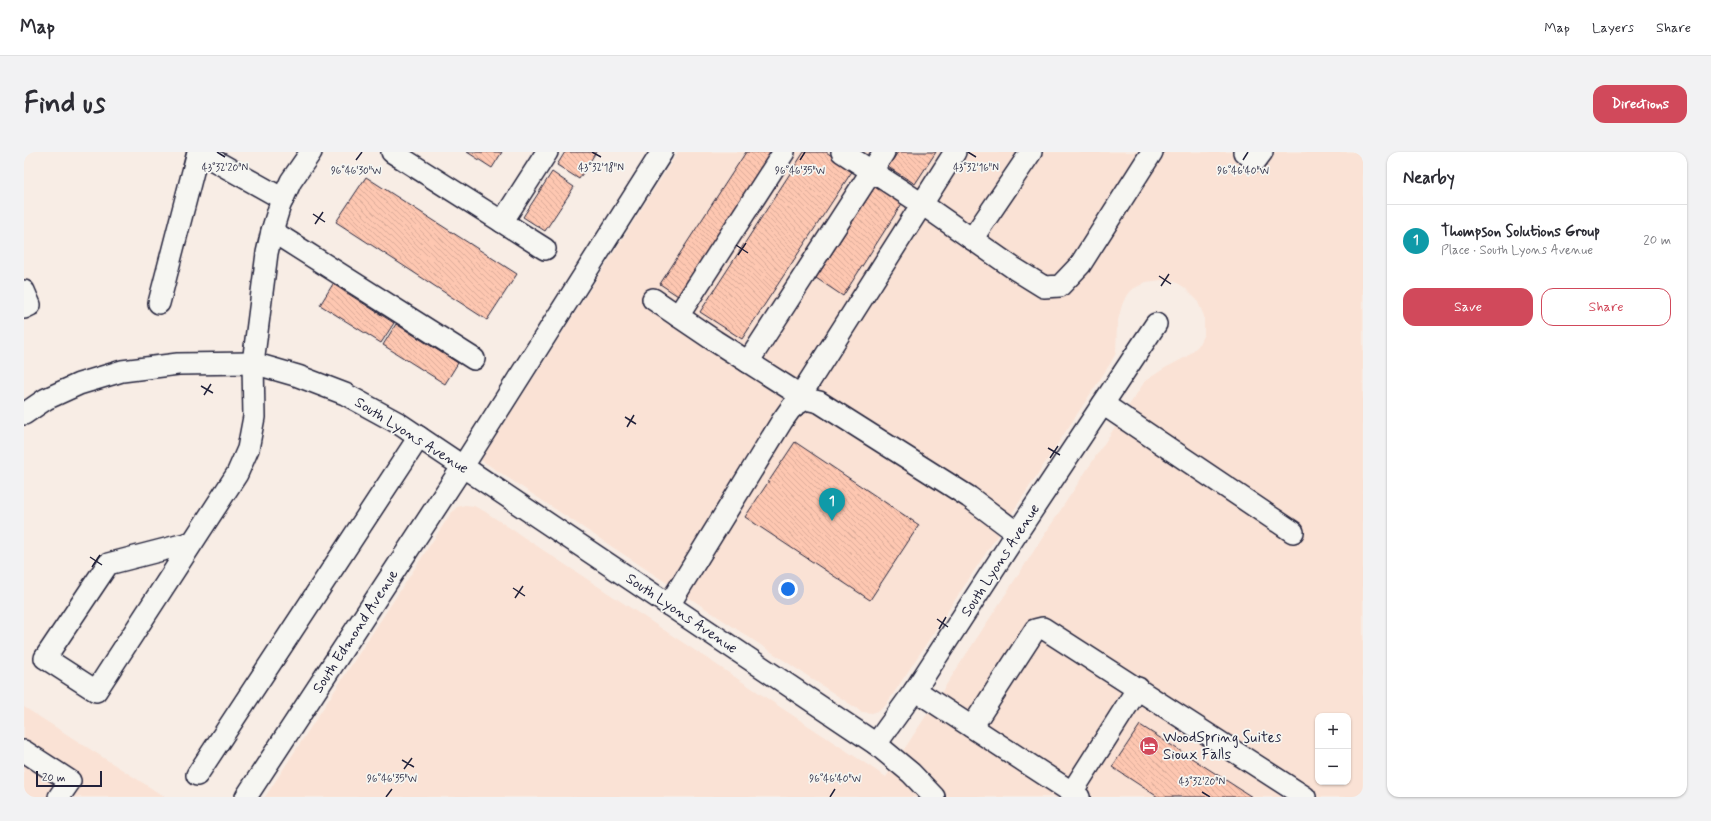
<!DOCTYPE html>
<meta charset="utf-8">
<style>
body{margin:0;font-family:Mynerve,sans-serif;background:#f2f2f3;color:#2b2b33}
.controls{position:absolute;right:12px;bottom:12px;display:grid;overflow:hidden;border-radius:8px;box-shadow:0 1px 3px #0004}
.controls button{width:36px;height:36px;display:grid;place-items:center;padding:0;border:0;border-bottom:1px solid #e1e1e2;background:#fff;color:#2b2b33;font:20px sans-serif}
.scale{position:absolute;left:12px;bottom:10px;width:66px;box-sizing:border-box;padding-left:4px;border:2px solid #22223b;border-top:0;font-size:11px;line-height:14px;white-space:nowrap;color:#22223b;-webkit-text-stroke:3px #f6f6f2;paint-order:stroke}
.you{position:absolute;left:764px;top:437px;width:14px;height:14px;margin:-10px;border:3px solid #fff;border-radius:50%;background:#1a73e8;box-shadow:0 0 0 6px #1a73e833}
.badge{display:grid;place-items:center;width:26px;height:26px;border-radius:50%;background:#d1495b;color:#fff;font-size:13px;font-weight:700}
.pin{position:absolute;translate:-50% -33px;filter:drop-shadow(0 1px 2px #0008)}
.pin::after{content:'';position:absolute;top:21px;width:14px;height:12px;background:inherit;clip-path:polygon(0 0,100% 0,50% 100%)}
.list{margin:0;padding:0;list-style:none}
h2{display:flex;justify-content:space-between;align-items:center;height:52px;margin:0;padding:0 16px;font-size:17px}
h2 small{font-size:13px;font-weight:400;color:#7c7c81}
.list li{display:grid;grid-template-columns:26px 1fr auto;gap:12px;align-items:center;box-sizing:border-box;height:72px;padding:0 16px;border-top:1px solid #e1e1e2}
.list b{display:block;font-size:15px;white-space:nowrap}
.list p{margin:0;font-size:13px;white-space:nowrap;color:#7c7c81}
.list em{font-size:13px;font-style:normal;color:#7c7c81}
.actions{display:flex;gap:8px;padding:12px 16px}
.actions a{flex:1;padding:9px 0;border:1px solid #d1495b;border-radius:12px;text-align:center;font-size:14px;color:#d1495b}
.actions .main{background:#d1495b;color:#fff}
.map{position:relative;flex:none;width:1339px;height:645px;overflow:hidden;border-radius:12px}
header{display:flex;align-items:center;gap:24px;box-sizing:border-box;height:56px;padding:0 20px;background:#fff;border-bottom:1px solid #e1e1e2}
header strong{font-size:19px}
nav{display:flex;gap:22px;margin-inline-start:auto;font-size:14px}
.intro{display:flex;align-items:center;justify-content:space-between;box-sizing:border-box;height:96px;padding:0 24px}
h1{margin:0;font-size:28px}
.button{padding:10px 18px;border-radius:12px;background:#d1495b;color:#fff;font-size:14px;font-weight:700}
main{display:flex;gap:24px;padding:0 24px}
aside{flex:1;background:#fff;border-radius:12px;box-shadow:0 1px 3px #0004}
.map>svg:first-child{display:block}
.built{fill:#fae2d5;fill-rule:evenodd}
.building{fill:url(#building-back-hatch);stroke:#22223b}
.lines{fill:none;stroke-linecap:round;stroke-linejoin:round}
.minor-casing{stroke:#22223b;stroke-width:24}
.minor{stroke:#f6f6f2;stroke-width:21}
.ticks{fill:none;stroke:#22223b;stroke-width:1.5}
.labels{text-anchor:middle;stroke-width:3.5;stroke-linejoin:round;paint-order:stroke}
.street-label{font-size:15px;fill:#22223b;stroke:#f6f6f2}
.poi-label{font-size:15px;fill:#22223b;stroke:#f6f6f2;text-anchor:start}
.ticks-label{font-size:10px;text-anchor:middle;fill:#22223b;stroke:#f6f6f2;stroke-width:3.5;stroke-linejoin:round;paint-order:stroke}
</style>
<header>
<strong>Map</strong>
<nav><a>Map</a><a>Layers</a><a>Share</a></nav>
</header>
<div class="intro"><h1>Find us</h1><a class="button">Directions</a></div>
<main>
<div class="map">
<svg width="1339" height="645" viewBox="0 0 1339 645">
<defs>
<pattern id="building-back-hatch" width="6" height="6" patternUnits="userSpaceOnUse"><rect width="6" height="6" fill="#fec7b1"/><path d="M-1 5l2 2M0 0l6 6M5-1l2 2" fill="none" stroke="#d9ab99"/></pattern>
</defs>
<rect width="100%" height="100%" fill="#f8ede5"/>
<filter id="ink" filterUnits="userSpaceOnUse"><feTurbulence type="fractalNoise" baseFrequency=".025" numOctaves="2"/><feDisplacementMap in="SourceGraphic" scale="8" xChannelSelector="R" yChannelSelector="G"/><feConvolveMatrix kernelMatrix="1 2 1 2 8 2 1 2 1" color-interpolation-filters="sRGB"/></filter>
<g filter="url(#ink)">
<g class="built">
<path d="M 654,0 L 1339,0 L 1339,645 L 241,645 L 427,361 L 433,355 L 441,353 L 450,354 L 460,359 L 862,625 L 1121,229 L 1141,216 L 1162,205 L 1174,194 L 1180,182 L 1180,164 L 1173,148 L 1160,135 L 1150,129 L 1137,128 L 1122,130 L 1109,137 L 1102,144 L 1098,153 L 1093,172 L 1092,201 L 1086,212 L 862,553 L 856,558 L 848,561 L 838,560 L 457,308 ZM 1294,564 L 1324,564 L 1324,630 L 1294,630 Z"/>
<polygon points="0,555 141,645 0,645"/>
</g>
<g class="building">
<polygon points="443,0 478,0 468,16"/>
<polygon points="541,0 572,0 555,27 533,13"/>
<polygon points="722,0 748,0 654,144 636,132"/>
<polygon points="780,0 802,0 829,18 718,187 676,160"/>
<polygon points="874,0 912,0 891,32 864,15"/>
<polygon points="528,20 550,35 521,79 499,65"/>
<polygon points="342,25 493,122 463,168 312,70"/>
<polygon points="852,33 879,50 819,144 792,126"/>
<polygon points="309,132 370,171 357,191 296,153"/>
<polygon points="372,172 434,211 421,232 359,193"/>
<polygon points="771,290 895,373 846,448 721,365"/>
<polygon points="1116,573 1228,645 1134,645 1088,615"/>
</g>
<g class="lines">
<defs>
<g id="minor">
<polyline points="175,0 259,47"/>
<polyline points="368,0 521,97"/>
<polyline points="760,0 654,164 691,189 776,243"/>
<polyline points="818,0 898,52 991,117 1020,135 1036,134 1056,113 1128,0"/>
<polyline points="1220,0 1232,8 1238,0"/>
<polyline points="478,70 523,0"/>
<polyline points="248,79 450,207"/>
<polyline points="948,87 1007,0"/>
<polyline points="0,139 6,153 0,156"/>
<polyline points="629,147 654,164"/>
<polyline points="135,151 174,0"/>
<polyline points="724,210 860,0"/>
<polyline points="1079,252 1269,380"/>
<polyline points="769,255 931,0"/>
<polyline points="0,262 22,247 55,232 98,219 154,212 229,211 274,224 321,242 374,271 852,592 891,538 993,381 1132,172"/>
<polyline points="169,390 84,412 21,506 72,539 213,322 224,297 230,265 229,211 243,101 248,79 256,53 267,29 287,0"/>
<polyline points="645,453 758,269 768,255 782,247 795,250 945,345 993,381"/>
<polyline points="891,538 1055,645"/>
<polyline points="948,575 1011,478 1019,476 1281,645"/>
<polyline points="852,592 887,621 910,645"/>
<polyline points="0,599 46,629 35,645"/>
<polyline points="173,623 395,285"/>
<polyline points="1048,640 1114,536"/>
<polyline points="222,645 439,314 638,0"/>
</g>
</defs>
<use href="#minor" class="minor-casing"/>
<use href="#minor" class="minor"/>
</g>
</g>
<path class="ticks" d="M 193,0 L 201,5M 568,0 L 577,5M 944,0 L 952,5M 332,8 L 338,0M 776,8 L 781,0M 1219,8 L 1224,0M 289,62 L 301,70M 291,72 L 299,60M 712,93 L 724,101M 714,103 L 722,91M 1135,124 L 1147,132M 1137,134 L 1145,122M 177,234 L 189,241M 180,243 L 187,232M 601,265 L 612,272M 603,275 L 610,263M 1024,296 L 1036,303M 1026,306 L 1034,294M 66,405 L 78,413M 68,415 L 76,403M 489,436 L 501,444M 491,446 L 499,434M 913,467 L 924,475M 915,477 L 922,465M 378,608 L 390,615M 380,617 L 388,606M 1178,640 L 1186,645M 362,645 L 368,637M 806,645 L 811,637"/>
<defs>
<symbol id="hotel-disc" viewBox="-11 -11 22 22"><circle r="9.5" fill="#d1495b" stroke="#f6f6f2"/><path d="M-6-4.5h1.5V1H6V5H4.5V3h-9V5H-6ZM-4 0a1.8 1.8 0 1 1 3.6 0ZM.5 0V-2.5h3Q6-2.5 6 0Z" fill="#fff"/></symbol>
</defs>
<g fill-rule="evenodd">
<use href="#hotel-disc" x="1114" y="583" width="22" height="22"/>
</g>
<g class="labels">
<g class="street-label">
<text transform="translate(388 283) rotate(32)" y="5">South Lyons Avenue</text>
<text transform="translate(976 408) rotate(-57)" y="5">South Lyons Avenue</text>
<text transform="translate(658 461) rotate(34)" y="5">South Lyons Avenue</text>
<text transform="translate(331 479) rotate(-57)" y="5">South Edmond Avenue</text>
</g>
<g class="poi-label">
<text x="1139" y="590">WoodSpring Suites<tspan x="1139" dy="17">Sioux Falls</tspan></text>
</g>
</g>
<g class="ticks-label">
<text x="201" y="19">43°32'20"N</text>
<text x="577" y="19">43°32'18"N</text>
<text x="952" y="19">43°32'16"N</text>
<text x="332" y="22">96°46'30"W</text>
<text x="776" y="22">96°46'35"W</text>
<text x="1219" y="22">96°46'40"W</text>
<text x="368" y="630">96°46'35"W</text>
<text x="811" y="630">96°46'40"W</text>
<text x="1178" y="633">43°32'20"N</text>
</g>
</svg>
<div class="controls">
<button>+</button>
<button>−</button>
</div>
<div class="scale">20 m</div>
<div class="you"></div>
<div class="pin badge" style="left:808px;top:369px;background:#0f9aa8">1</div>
</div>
<aside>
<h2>Nearby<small></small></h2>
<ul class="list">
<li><span class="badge" style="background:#0f9aa8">1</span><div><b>Thompson Solutions Group</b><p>Place · South Lyons Avenue</p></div><em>20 m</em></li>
</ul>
<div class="actions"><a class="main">Save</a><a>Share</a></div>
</aside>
</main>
